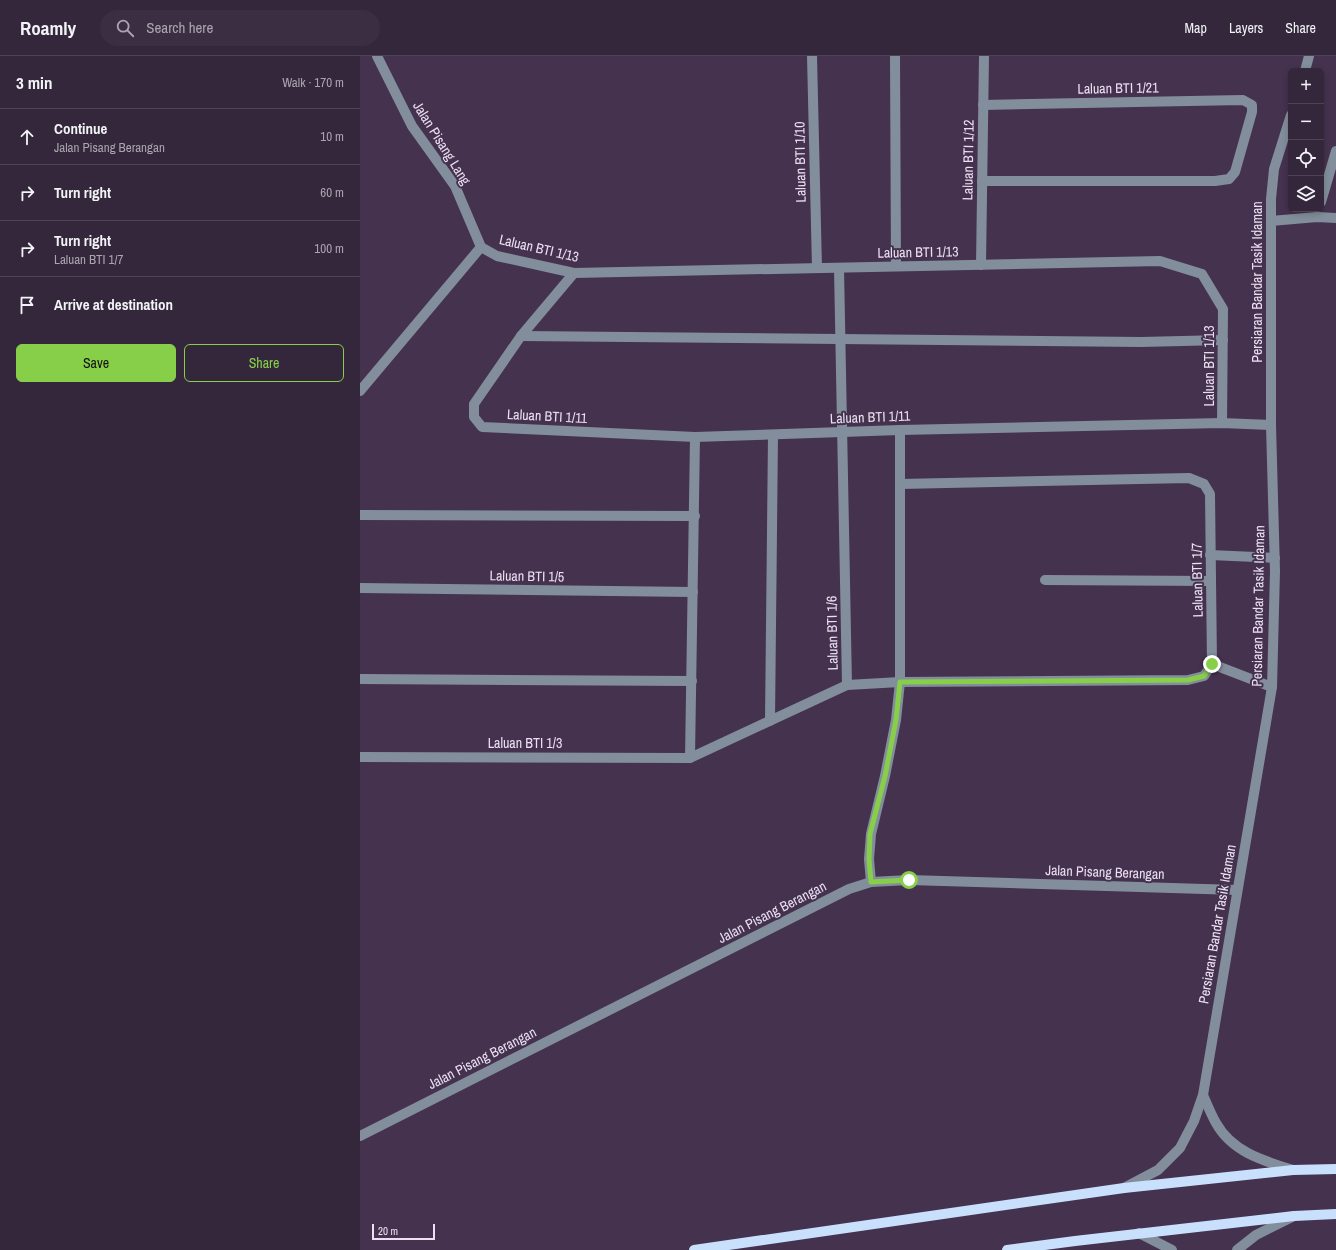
<!DOCTYPE html>
<meta charset="utf-8">
<style>
body{margin:0;font-family:"Archivo Narrow",sans-serif;background:#3c2e42;color:#f1f3f6}
.controls{position:absolute;right:12px;top:12px;display:grid;overflow:hidden;border-radius:6px;box-shadow:0 2px 6px #0003}
.controls button{width:36px;height:36px;display:grid;place-items:center;padding:0;border:0;border-bottom:1px solid #4e4355;background:#34263b;color:#f1f3f6;font:20px sans-serif}
.scale{position:absolute;left:12px;bottom:10px;width:63px;box-sizing:border-box;padding-left:4px;border:2px solid #ebe0f2;border-top:0;font-size:11px;line-height:14px;white-space:nowrap;color:#ebe0f2;-webkit-text-stroke:3px #45324f;paint-order:stroke}
.stop{position:absolute;width:12px;height:12px;margin:-9px;border:3px solid #88cf49;border-radius:50%;background:#fff}
.stop.end{background:#88cf49;border-color:#fff;box-shadow:0 1px 4px #0008}
.list{margin:0;padding:0;list-style:none}
h2{display:flex;justify-content:space-between;align-items:center;height:52px;margin:0;padding:0 16px;font-size:17px}
h2 small{font-size:13px;font-weight:400;color:#a9a5af}
.list li{display:grid;grid-template-columns:26px 1fr auto;gap:12px;align-items:center;box-sizing:border-box;height:56px;padding:0 16px;border-top:1px solid #4e4355}
.list b{display:block;font-size:15px;white-space:nowrap}
.list p{margin:0;font-size:13px;white-space:nowrap;color:#a9a5af}
.list em{font-size:13px;font-style:normal;color:#a9a5af}
.actions{display:flex;gap:8px;padding:12px 16px}
.actions a{flex:1;padding:9px 0;border:1px solid #88cf49;border-radius:6px;text-align:center;font-size:14px;color:#88cf49}
.actions .main{background:#88cf49;color:#111}
.icon{flex:none;width:22px;height:22px;fill:none;stroke:currentColor;stroke-width:2;stroke-linecap:round;stroke-linejoin:round}
.map{position:relative;flex:none;width:976px;height:1194px;overflow:hidden}
header{display:flex;align-items:center;gap:24px;box-sizing:border-box;height:56px;padding:0 20px;background:#34263b;border-bottom:1px solid #4e4355}
header strong{font-size:19px}
nav{display:flex;gap:22px;margin-inline-start:auto;font-size:14px}
.search{width:280px;height:36px;background:#3c2e42;display:flex;align-items:center;gap:10px;box-sizing:border-box;padding:0 14px;border-radius:22px;color:#a9a5af;font-size:15px}
main{display:flex}
aside{flex:1;background:#34263b}
.map>svg:first-child{display:block}
.lines{fill:none;stroke-linecap:round;stroke-linejoin:round}
.minor{stroke:#828e9b;stroke-width:10}
.major{stroke:#c9e0fc;stroke-width:10}
.route{stroke:#88cf49;stroke-width:5}
.labels{text-anchor:middle;stroke-width:4;stroke-linejoin:round;paint-order:stroke}
.street-label{font-size:14px;fill:#ebe0f2;stroke:#45324f}
</style>
<header>
<strong>Roamly</strong>
<div class="search"><svg class="icon" aria-label="search" viewBox="0 0 24 24"><circle cx="10" cy="10" r="6"/><path d="M15 15l6 6"/></svg>Search here</div>
<nav><a>Map</a><a>Layers</a><a>Share</a></nav>
</header>
<main>
<aside>
<h2>3 min<small>Walk · 170 m</small></h2>
<ul class="list">
<li><svg class="icon" aria-label="ahead" viewBox="0 0 24 24"><path d="M12 20V5M6 11l6-6 6 6"/></svg><div><b>Continue</b><p>Jalan Pisang Berangan</p></div><em>10 m</em></li>
<li><svg class="icon" aria-label="right" viewBox="0 0 24 24"><path d="M7 20v-9h11M14 6l5 5-5 5"/></svg><div><b>Turn right</b></div><em>60 m</em></li>
<li><svg class="icon" aria-label="right" viewBox="0 0 24 24"><path d="M7 20v-9h11M14 6l5 5-5 5"/></svg><div><b>Turn right</b><p>Laluan BTI 1/7</p></div><em>100 m</em></li>
<li><svg class="icon" aria-label="arrive" viewBox="0 0 24 24"><path d="M6 21V4h12l-3 4 3 4H6"/></svg><div><b>Arrive at destination</b></div></li>
</ul>
<div class="actions"><a class="main">Save</a><a>Share</a></div>
</aside>
<div class="map">
<svg width="976" height="1194" viewBox="0 0 976 1194">
<rect width="100%" height="100%" fill="#45324f"/>
<g class="lines">
<g class="minor">
<polyline points="17,0 52,70 95,130 121,191"/>
<polyline points="452,0 457,212"/>
<polyline points="535,0 536,210"/>
<polyline points="945,15 949,0"/>
<polyline points="622,125 855,125 869,123 875,116 892,56 892,49 883,44 623,49"/>
<polyline points="961,146 976,95"/>
<polyline points="911,165 957,161 976,162"/>
<polyline points="121,191 137,200 214,217 800,205 842,218 863,253 862,367"/>
<polyline points="621,209 624,0"/>
<polyline points="479,212 487,629"/>
<polyline points="214,217 161,280 114,348 114,361 122,371 335,381 540,374 862,367 911,369"/>
<polyline points="161,280 781,286 863,284"/>
<polyline points="0,335 121,191"/>
<polyline points="0,459 335,460"/>
<polyline points="850,499 915,502"/>
<polyline points="685,524 851,525"/>
<polyline points="0,532 333,536"/>
<polyline points="852,608 912,631"/>
<polyline points="0,623 332,625"/>
<polyline points="410,665 413,379"/>
<polyline points="0,701 330,702 487,629 540,626 828,624 844,620 852,608 850,438 844,428 829,422 540,428"/>
<polyline points="330,702 335,381"/>
<polyline points="511,826 509,803 511,778 525,720 536,664 540,626 540,374"/>
<path d="M 843,1039 C 847,1048 851,1058 856,1067 C 872,1096 904,1105 933,1114"/>
<polyline points="0,1080 489,833 511,826 549,824 877,834"/>
<polyline points="764,1132 798,1114 820,1092 834,1065 843,1039 912,631 915,515 911,369 911,143 914,113 931,59"/>
<polyline points="779,1177 812,1194"/>
<polyline points="877,1194 896,1179 934,1160"/>
</g>
<g class="major">
<polyline points="334,1194 764,1132 933,1114 976,1113"/>
<polyline points="647,1194 715,1185 934,1160 976,1158"/>
</g>
</g>
<g class="lines">
<polyline class="route" points="549,824 511,826 509,803 510,778 525,720 536,664 540,626 828,624 844,620 852,608"/>
</g>
<g class="labels">
<g class="street-label">
<text transform="translate(758 32) rotate(-1)" y="5">Laluan BTI 1/21</text>
<text transform="translate(82 87) rotate(58)" y="5">Jalan Pisang Lang</text>
<text transform="translate(608 104) rotate(-89)" y="5">Laluan BTI 1/12</text>
<text transform="translate(440 106) rotate(-91)" y="5">Laluan BTI 1/10</text>
<text transform="translate(179 192) rotate(13)" y="5">Laluan BTI 1/13</text>
<text transform="translate(558 196) rotate(-1)" y="5">Laluan BTI 1/13</text>
<text transform="translate(897 226) rotate(-90)" y="5">Persiaran Bandar Tasik Idaman</text>
<text transform="translate(849 310) rotate(-90)" y="5">Laluan BTI 1/13</text>
<text transform="translate(187 360) rotate(3)" y="5">Laluan BTI 1/11</text>
<text transform="translate(510 361) rotate(-2)" y="5">Laluan BTI 1/11</text>
<text transform="translate(167 520) rotate(1)" y="5">Laluan BTI 1/5</text>
<text transform="translate(837 524) rotate(-91)" y="5">Laluan BTI 1/7</text>
<text transform="translate(898 550) rotate(-89)" y="5">Persiaran Bandar Tasik Idaman</text>
<text transform="translate(472 577) rotate(-91)" y="5">Laluan BTI 1/6</text>
<text x="165" y="692">Laluan BTI 1/3</text>
<text transform="translate(745 816) rotate(2)" y="5">Jalan Pisang Berangan</text>
<text transform="translate(412 856) rotate(-27)" y="5">Jalan Pisang Berangan</text>
<text transform="translate(857 868) rotate(-80)" y="5">Persiaran Bandar Tasik Idaman</text>
<text transform="translate(122 1002) rotate(-27)" y="5">Jalan Pisang Berangan</text>
</g>
</g>
</svg>
<div class="controls">
<button>+</button>
<button>−</button>
<button><svg class="icon" aria-label="locate" viewBox="0 0 24 24"><circle cx="12" cy="12" r="6"/><path d="M12 2v4M12 18v4M2 12h4M18 12h4"/></svg></button>
<button><svg class="icon" aria-label="layers" viewBox="0 0 24 24"><path d="M12 4l9 5-9 5-9-5zM3 14l9 5 9-5"/></svg></button>
</div>
<div class="scale">20 m</div>
<div class="stop" style="left:549px;top:824px"></div>
<div class="stop end" style="left:852px;top:608px"></div>
</div>
</main>
